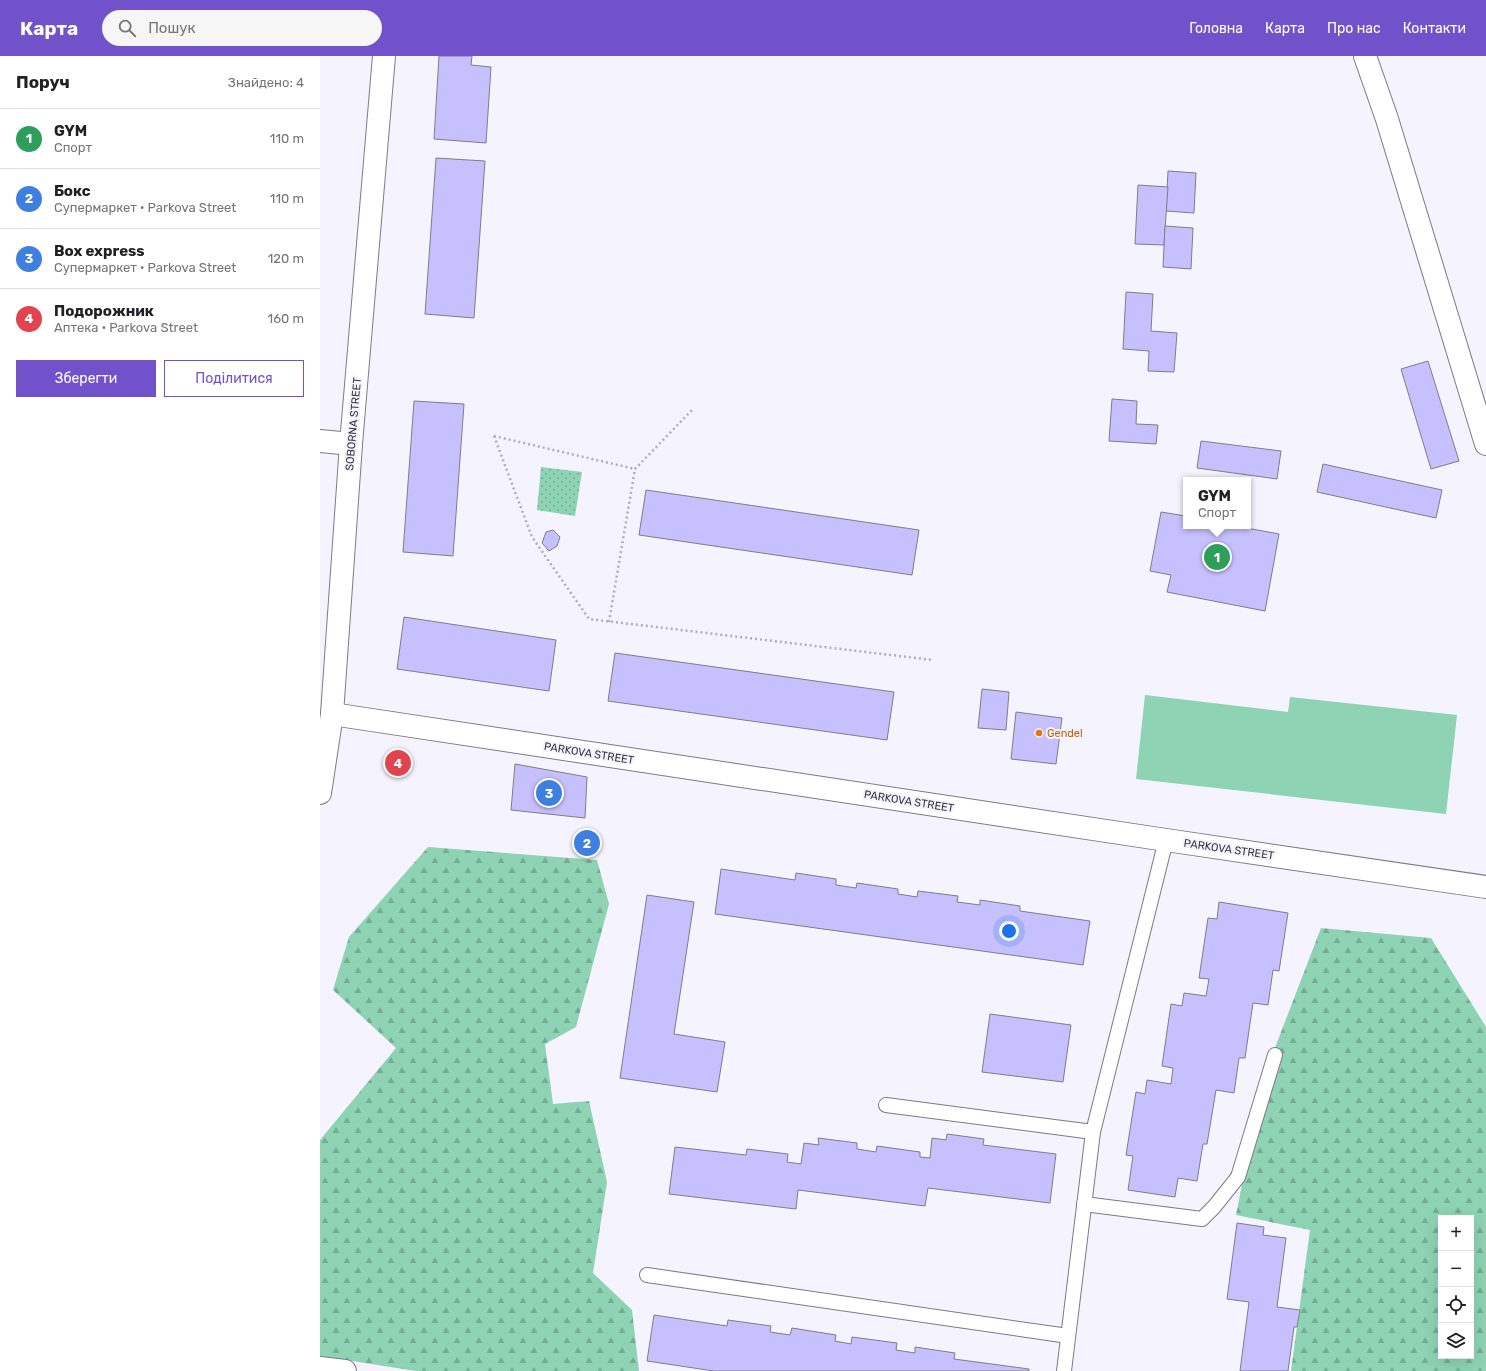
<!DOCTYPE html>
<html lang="uk">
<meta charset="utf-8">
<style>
body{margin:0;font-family:Rubik,sans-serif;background:#f6f6f6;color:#202124}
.controls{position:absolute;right:12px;bottom:12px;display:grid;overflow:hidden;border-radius:0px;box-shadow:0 4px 16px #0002}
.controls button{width:36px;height:36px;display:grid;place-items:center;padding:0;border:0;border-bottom:1px solid #e0e0e0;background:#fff;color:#202124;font:20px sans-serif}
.you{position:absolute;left:689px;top:875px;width:14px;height:14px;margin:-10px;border:3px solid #fff;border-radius:50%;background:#1a73e8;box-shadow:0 0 0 6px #1a73e833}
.badge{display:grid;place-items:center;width:26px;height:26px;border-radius:50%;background:#7152cb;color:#fff;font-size:13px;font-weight:700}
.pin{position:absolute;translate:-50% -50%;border:2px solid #fff;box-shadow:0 1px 4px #0006}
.popup{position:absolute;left:863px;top:421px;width:68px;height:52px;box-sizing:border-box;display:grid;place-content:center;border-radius:0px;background:#fff;filter:drop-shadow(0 1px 3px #0005);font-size:13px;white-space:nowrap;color:#757577}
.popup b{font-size:15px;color:#202124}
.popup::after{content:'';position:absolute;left:50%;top:100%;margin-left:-8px;border:8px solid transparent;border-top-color:#fff}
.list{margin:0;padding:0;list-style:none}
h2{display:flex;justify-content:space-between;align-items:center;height:52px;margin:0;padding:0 16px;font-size:17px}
h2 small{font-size:13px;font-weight:400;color:#757577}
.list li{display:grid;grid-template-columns:26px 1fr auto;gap:12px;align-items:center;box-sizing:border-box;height:60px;padding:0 16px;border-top:1px solid #e0e0e0}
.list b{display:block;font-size:15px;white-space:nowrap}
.list p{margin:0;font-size:13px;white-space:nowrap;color:#757577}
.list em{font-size:13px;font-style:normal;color:#757577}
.actions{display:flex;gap:8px;padding:12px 16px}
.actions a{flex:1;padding:9px 0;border:1px solid #7152cb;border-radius:0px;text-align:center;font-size:14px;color:#7152cb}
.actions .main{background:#7152cb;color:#fff}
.icon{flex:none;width:22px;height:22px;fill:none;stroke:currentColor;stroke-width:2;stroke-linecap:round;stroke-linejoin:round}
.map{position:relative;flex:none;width:1166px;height:1315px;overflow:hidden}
header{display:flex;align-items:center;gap:24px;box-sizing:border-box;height:56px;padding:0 20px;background:#7152cb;color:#fff}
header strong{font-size:19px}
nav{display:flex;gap:22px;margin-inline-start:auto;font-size:14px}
.search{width:280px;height:36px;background:#f6f6f6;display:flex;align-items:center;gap:10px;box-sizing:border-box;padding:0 14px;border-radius:22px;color:#757577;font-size:15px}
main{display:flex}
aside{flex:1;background:#fff}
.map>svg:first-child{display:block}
.grass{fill:url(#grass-dots)}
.forest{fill:url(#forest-firs);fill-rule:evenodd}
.garden{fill:#8ed3b4}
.building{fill:#c7c0fe;stroke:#7d7d87}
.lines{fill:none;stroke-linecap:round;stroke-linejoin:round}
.service-casing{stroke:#7c7b85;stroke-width:16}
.minor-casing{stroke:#7c7b85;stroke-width:24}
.path{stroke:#afaeb7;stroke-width:2.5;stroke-dasharray:2 3;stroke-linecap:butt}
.service{stroke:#fff;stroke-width:14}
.minor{stroke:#fff;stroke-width:22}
.food-dot{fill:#e8710a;stroke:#f4f3fe;stroke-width:1.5}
.labels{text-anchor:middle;stroke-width:4;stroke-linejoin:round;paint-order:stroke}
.street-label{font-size:11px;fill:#38373c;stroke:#f4f3fe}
.food-label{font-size:11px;fill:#c56008;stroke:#f4f3fe;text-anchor:start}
</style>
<header>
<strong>Карта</strong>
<div class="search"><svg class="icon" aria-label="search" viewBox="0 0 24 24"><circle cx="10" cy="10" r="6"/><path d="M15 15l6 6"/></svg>Пошук</div>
<nav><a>Головна</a><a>Карта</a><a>Про нас</a><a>Контакти</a></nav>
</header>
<main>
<aside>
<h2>Поруч<small>Знайдено: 4</small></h2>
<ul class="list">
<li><span class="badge" style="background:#2e9e5b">1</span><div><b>GYM</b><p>Спорт</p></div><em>110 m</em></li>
<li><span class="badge" style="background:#3f7fe0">2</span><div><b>Бокс</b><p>Супермаркет · Parkova Street</p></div><em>110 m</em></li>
<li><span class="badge" style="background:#3f7fe0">3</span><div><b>Box express</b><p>Супермаркет · Parkova Street</p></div><em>120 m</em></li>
<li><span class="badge" style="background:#e0444e">4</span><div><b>Подорожник</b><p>Аптека · Parkova Street</p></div><em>160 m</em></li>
</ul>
<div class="actions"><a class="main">Зберегти</a><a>Поділитися</a></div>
</aside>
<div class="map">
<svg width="1166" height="1315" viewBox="0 0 1166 1315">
<defs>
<pattern id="grass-dots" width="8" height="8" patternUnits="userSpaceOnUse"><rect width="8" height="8" fill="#8ed3b4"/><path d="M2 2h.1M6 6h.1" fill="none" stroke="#75ac94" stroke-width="1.8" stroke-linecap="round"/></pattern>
<pattern id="forest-firs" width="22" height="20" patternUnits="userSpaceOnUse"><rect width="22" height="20" fill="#8ed3b4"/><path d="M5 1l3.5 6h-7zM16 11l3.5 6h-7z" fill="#75ac94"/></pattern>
</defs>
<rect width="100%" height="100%" fill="#f4f3fe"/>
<polygon class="grass" points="221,411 262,416 255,460 217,454"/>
<g class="forest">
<polygon points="108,791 277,804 289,848 256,971 225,988 233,1048 269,1045 287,1126 273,1217 312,1254 319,1315 96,1315 0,1300 0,1084 76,992 13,934 29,881"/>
<path d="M 1001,872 L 1111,882 L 1166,971 L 1166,1315 L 971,1315 L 990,1174 L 916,1159 L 943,1023 ZM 1121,1162 L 1151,1162 L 1151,1300 L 1121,1300 Z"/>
</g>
<polygon class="garden" points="825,639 968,656 970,641 1137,659 1126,758 816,723"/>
<g class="building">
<polygon points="119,0 152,0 151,9 171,11 166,87 114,83"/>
<polygon points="116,102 165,105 154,262 105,258"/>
<polygon points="848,115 876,117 874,157 846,155"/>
<polygon points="818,129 848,131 844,189 815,188"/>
<polygon points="845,170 873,172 871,213 843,211"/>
<polygon points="806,236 833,238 831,275 857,277 854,316 828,315 829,295 803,293"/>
<polygon points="1108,305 1139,405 1111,413 1081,313"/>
<polygon points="792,343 817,345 816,368 838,369 836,388 789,385"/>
<polygon points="94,345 144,348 133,500 83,496"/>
<polygon points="881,385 961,395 957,423 877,412"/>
<polygon points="1003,408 1122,434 1116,462 997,436"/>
<polygon points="326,434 599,474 592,519 319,479"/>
<polygon points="841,456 866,460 866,470 916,470 959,478 945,555 847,536 851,519 830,515"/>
<polygon points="233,474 240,481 237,490 229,495 222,487 226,476"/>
<polygon points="84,561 236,584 229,635 77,613"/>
<polygon points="295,597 574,636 567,684 288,645"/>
<polygon points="662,633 689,636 686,674 658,672"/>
<polygon points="696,656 742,662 736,708 691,703"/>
<polygon points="195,708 267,721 265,762 191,754"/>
<polygon points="401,813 475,824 476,817 516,823 516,829 536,832 537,827 578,833 578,838 597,841 598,835 638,840 637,846 660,849 660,844 700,850 700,855 770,865 763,909 395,858"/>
<polygon points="327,839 374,846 354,978 405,986 397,1036 300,1022"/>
<polygon points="899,846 968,857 959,915 953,914 948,949 933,947 925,1002 919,1002 914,1037 896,1034 887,1088 883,1088 877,1125 858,1122 855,1141 808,1134 813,1100 806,1099 816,1036 825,1038 827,1024 851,1028 853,1012 842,1010 851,948 862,950 864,937 886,940 889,923 879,922 888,862 897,863"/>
<polygon points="670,958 751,969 743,1026 662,1016"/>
<polygon points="627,1078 664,1083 663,1089 736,1098 730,1147 608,1132 605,1150 478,1134 476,1153 349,1138 355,1091 426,1099 427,1093 468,1098 467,1106 481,1108 484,1087 499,1089 498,1082 537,1087 537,1093 556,1096 557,1090 600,1096 600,1101 610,1102 612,1082 626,1084"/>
<polygon points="917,1167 944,1171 943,1179 966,1182 957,1251 980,1254 977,1271 974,1271 968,1315 920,1315 929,1246 907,1243"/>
<polygon points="334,1259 407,1270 408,1264 451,1270 450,1276 470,1279 472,1272 516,1279 515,1285 531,1288 532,1281 577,1287 576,1294 595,1297 595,1291 635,1297 634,1303 709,1313 709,1315 394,1315 327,1305"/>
</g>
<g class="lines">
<defs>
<g id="service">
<polyline points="566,1049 773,1076"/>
<polyline points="764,1148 882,1163 894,1151 918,1121 955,999"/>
<polyline points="327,1219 748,1280"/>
<polyline points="744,1315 773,1076 846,784"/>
</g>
<g id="minor">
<polyline points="1045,0 1067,63 1166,388"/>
<polyline points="0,385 31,388"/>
<polyline points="12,658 846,784 1166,831"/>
<polyline points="0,737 12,658 31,388 64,0"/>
<polyline points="0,1312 25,1315"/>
</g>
</defs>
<use href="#service" class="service-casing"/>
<use href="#minor" class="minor-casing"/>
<g class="path">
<polyline points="174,380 212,481 269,563 613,604"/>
<polyline points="174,380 315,413"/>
<polyline points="289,566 315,413 373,353"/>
</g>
<use href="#service" class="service"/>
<use href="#minor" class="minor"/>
</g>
<circle class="food-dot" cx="719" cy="677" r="4"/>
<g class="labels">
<g class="street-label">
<text transform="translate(33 368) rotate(-85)" y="4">SOBORNA STREET</text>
<text transform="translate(269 697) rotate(9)" y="4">PARKOVA STREET</text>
<text transform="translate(589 745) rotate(9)" y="4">PARKOVA STREET</text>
<text transform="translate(909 793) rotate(8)" y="4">PARKOVA STREET</text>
</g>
<g class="food-label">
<text x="727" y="681">Gendel</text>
</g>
</g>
</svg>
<div class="controls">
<button>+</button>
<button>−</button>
<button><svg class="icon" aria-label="locate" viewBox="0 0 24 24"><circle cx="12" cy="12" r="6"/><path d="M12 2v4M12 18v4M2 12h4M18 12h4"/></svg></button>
<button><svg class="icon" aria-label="layers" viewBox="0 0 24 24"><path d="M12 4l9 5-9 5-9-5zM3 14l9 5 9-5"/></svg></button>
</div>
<div class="you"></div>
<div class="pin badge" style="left:897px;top:501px;background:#2e9e5b">1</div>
<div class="popup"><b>GYM</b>Спорт</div>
<div class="pin badge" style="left:267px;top:787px;background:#3f7fe0">2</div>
<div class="pin badge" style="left:229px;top:737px;background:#3f7fe0">3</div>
<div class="pin badge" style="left:78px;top:707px;background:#e0444e">4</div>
</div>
</main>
